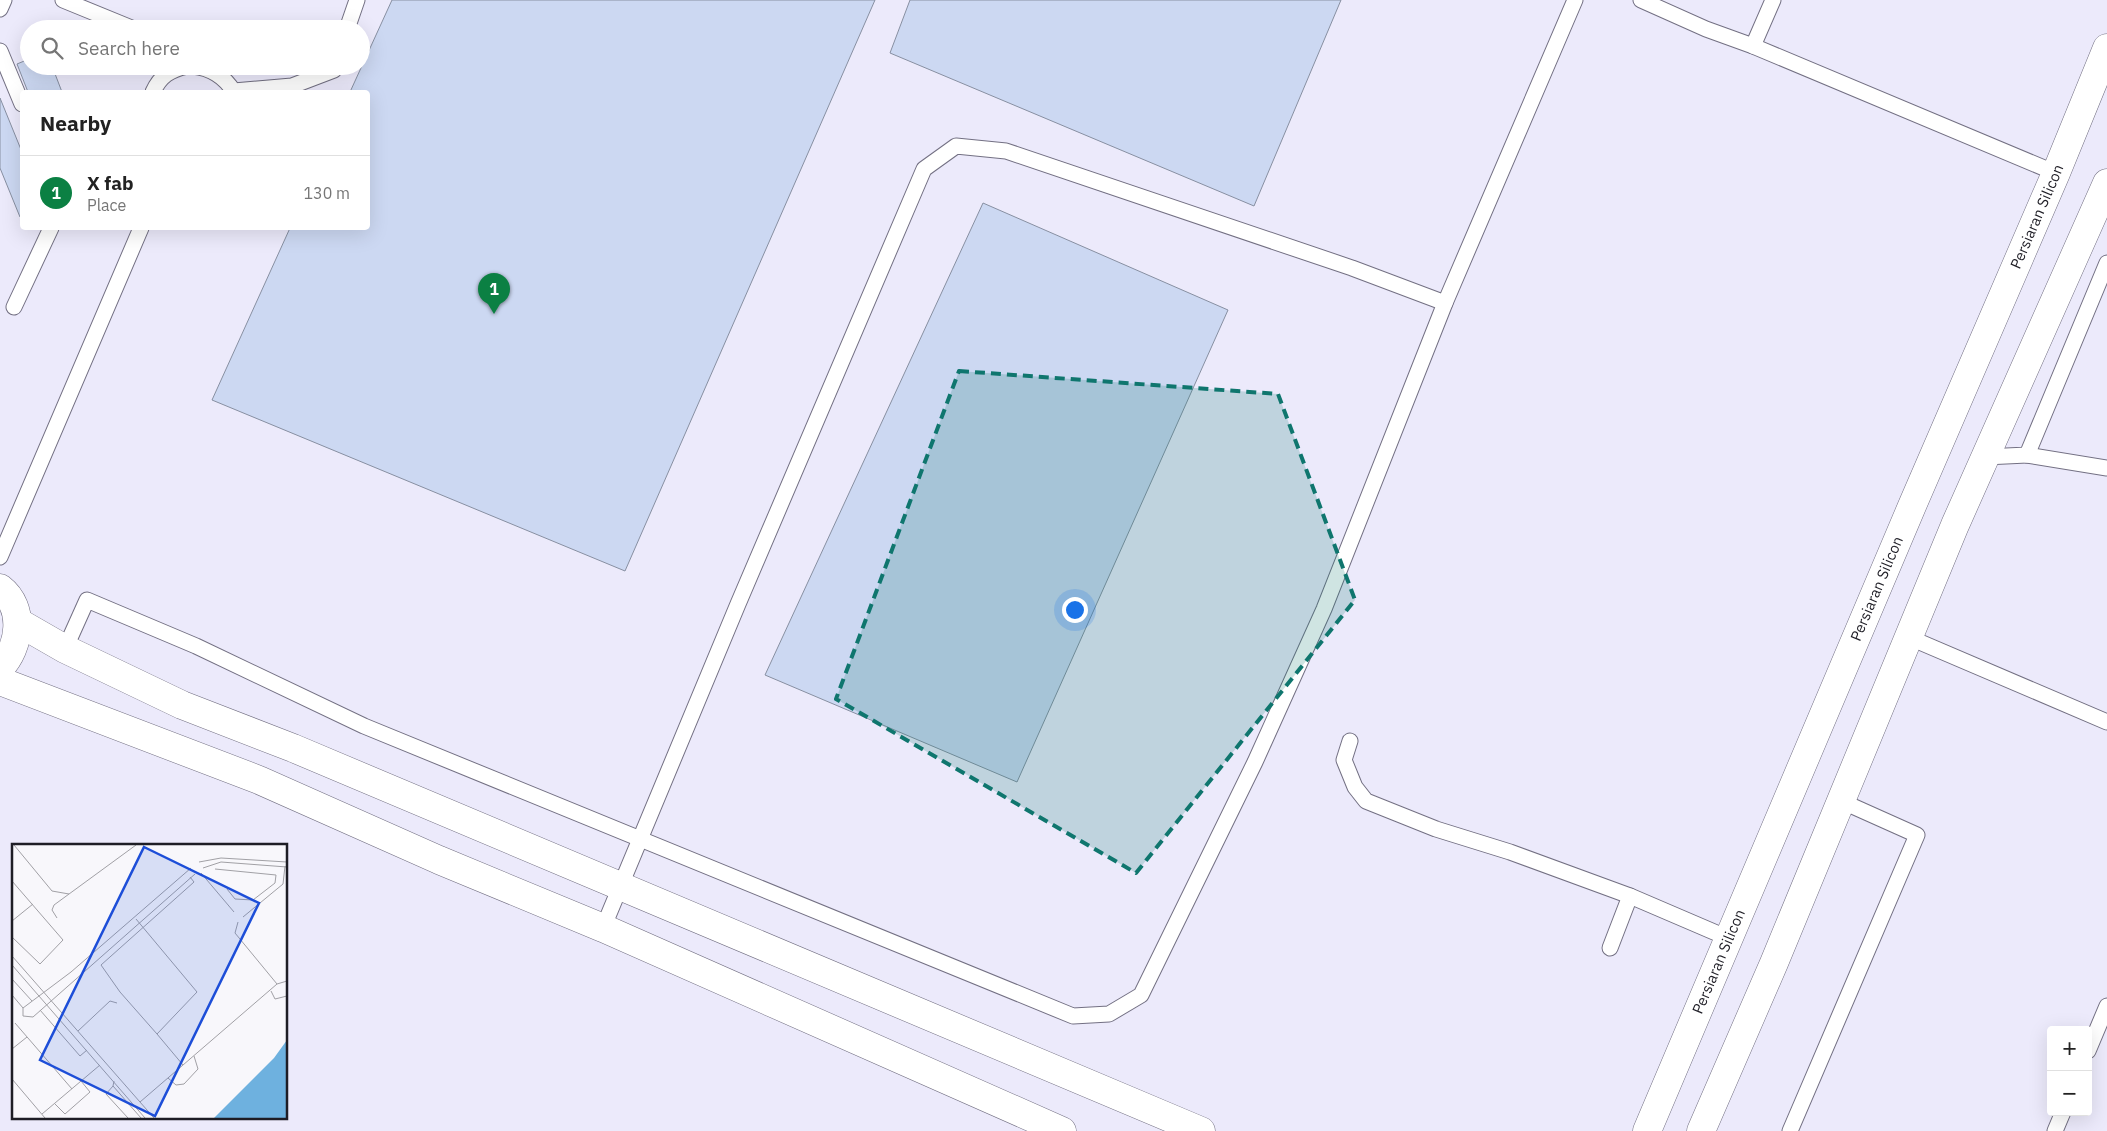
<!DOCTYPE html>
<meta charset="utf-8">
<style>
body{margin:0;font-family:"IBM Plex Sans",sans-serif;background:#f2f2f2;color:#222}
.controls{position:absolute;right:15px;bottom:15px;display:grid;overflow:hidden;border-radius:5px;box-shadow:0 5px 20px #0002}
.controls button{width:45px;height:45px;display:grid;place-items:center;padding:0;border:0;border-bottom:1px solid #e0e0e0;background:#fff;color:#222;font:25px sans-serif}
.you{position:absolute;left:1074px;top:609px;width:18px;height:18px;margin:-12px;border:4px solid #fff;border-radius:50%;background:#1a73e8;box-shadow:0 0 0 8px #1a73e833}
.badge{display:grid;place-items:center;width:32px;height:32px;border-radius:50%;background:#0b8043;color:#fff;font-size:16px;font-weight:700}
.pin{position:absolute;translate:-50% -41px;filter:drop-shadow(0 1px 2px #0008)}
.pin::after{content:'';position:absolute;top:26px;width:18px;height:15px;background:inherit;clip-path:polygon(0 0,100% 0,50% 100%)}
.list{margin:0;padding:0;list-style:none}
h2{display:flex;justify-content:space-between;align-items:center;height:65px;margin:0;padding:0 20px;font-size:21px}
h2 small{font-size:16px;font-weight:400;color:#767676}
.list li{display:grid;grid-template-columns:32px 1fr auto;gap:15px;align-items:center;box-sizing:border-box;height:75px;padding:0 20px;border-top:1px solid #e0e0e0}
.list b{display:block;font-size:19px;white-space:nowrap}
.list p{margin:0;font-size:16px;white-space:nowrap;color:#767676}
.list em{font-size:16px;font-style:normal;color:#767676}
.icon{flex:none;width:28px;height:28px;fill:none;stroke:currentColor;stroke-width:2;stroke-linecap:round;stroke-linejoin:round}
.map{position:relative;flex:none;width:2107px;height:1131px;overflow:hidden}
.search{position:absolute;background:#fff;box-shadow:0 5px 20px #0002;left:20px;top:20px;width:350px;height:55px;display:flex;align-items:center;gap:12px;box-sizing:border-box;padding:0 18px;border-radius:28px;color:#767676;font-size:19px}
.panel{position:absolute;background:#fff;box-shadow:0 5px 20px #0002;left:20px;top:90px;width:350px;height:140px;border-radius:5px}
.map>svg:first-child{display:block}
.built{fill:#eceafb;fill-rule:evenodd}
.building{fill:#ccd8f2;stroke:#878fa1}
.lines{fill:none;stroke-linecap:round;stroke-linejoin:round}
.lane-casing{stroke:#737083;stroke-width:17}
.street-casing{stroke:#737083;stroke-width:29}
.lane{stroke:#fff;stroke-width:15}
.street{stroke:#fff;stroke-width:28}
.marked{fill:#0f766e;fill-opacity:0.2;stroke:#0f766e;stroke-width:4;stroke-dasharray:10 6;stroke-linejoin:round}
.labels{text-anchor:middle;stroke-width:5;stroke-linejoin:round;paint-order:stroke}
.street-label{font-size:15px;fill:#1e1d25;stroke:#f8f7fb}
.inset-road{fill:none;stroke:#a1a0a5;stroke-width:1}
.view{fill:#1d4ed8;fill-opacity:0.15;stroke:#1d4ed8;stroke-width:2.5}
.inset-edge{fill:none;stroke:#1e1d25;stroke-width:2.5}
</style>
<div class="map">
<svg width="2107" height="1131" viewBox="0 0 2107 1131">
<rect width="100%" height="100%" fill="#f8f7fb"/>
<path class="built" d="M 0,0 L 2107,0 L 2107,1131 L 0,1131 ZM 29,29 L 361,29 L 361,66 L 29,66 ZM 22,92 L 368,92 L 368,228 L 22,228 ZM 14,845 L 286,845 L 286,1117 L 14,1117 ZM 2051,1030 L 2088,1030 L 2088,1112 L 2051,1112 Z"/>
<g class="building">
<polygon points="392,0 875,0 625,571 212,400 290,228 368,228 368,92 350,92"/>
<polygon points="910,0 1341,0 1254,206 890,53"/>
<polygon points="29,59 29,66 52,66 62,92 28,92 17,64"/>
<polygon points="0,98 22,152 22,215 20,217 0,168"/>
<polygon points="983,203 1228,310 1017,782 765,675"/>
</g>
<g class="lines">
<defs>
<g id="lane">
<polyline points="63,0 134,29"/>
<polyline points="1641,0 1706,29 1753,46 2056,173"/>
<polyline points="0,9 4,0"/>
<polyline points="347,29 357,0"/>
<polyline points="1753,46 1773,0"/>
<polyline points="0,51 22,104"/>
<path d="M 193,66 C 211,68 225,77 234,92"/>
<polyline points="234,91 292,86 334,70 335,66"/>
<path d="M 153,92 C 160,76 170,70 187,66"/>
<polyline points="14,307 51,228"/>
<polyline points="2027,455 2107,468"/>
<polyline points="1985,457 2027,455 2107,263"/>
<polyline points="0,557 141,228"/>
<polyline points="1908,637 2107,722"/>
<polyline points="65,649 87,600 196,646 364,726 1073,1016 1109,1014 1141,995 1255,762 1324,609 1445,303"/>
<polyline points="1350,741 1344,760 1355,787 1366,801 1436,829 1510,852 1630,896 1728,938"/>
<polyline points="603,928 738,604 924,169 956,146 1006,151 1352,268 1445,303 1575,0"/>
<polyline points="1610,948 1630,896"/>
<polyline points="2088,1051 2107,1006"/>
<polyline points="1790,1131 1917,835 1841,801"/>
<polyline points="2055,1131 2063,1112"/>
</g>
<g id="street">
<path d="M 0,588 C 26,608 20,647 0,668"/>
<polyline points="18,622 65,649 182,705 293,748 1201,1131"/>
<polyline points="0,681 259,780 439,860 603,928 1062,1131"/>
<path id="s1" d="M 1647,1131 L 1912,506 L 2056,173 L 2107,48"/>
<polyline points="1701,1131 1774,963 1955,525 2107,183"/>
</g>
</defs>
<use href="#lane" class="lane-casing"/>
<use href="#street" class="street-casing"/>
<use href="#lane" class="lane"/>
<use href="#street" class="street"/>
</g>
<path class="marked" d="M 959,371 L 1278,394 L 1355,600 L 1136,873 L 836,699 Z"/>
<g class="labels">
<g class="street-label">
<text dy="5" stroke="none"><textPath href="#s1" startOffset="994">Persiaran Silicon</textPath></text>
<text dy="5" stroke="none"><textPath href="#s1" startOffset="589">Persiaran Silicon</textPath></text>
<text dy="5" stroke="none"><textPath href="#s1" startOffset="184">Persiaran Silicon</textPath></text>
</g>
</g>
<g transform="translate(12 844)">
<rect width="275" height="275" fill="#f8f7fb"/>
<path d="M 275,196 L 275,274 L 202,274 L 262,214 Z" fill="#6eb1df"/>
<path class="inset-road" d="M 2,1 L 40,47 L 57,50M 187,18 L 209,14 L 275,18M 179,24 L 59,128 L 11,164 L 11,172 L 21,173 L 183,30M 191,24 L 209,18 L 275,23M 203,25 L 264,31 L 263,39 L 241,56 L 223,55 L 215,45M 189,29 L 222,68M 0,37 L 51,96 L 28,120 L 0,93M 231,73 L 271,40 L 273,22M 45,74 L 40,66 L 42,61 L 124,1M 124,75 L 185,148 L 145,190 L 171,221 L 128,258M 0,77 L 21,60M 226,78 L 223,89 L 265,140M 0,112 L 142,274M 0,121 L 133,274M 0,135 L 20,157M 259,147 L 263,155 L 275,152M 0,151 L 11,164M 28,166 L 68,212 L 75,206M 3,179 L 60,245M 66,187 L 98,157 L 105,159M 145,190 L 108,148 L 89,121 L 182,38 L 178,33M 0,205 L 15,193M 171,221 L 265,140 L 275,137M 156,234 L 164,241 L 172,240 L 186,225 L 182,212M 0,235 L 33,274M 102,237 L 101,242 L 129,274M 101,242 L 94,250 L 116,274M 43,260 L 53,270 L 78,248 L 69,237M 30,270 L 88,221"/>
<path class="view" d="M 132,3 L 247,59 L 143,272 L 28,216 Z"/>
<rect width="275" height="275" class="inset-edge"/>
</g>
</svg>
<div class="controls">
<button>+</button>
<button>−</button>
</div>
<div class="you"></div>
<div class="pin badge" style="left:494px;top:314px">1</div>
<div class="search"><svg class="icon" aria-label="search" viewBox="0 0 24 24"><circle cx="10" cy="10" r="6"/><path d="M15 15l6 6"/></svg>Search here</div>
<section class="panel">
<h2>Nearby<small></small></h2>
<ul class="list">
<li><span class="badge">1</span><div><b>X fab</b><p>Place</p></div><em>130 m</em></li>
</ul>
</section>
</div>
